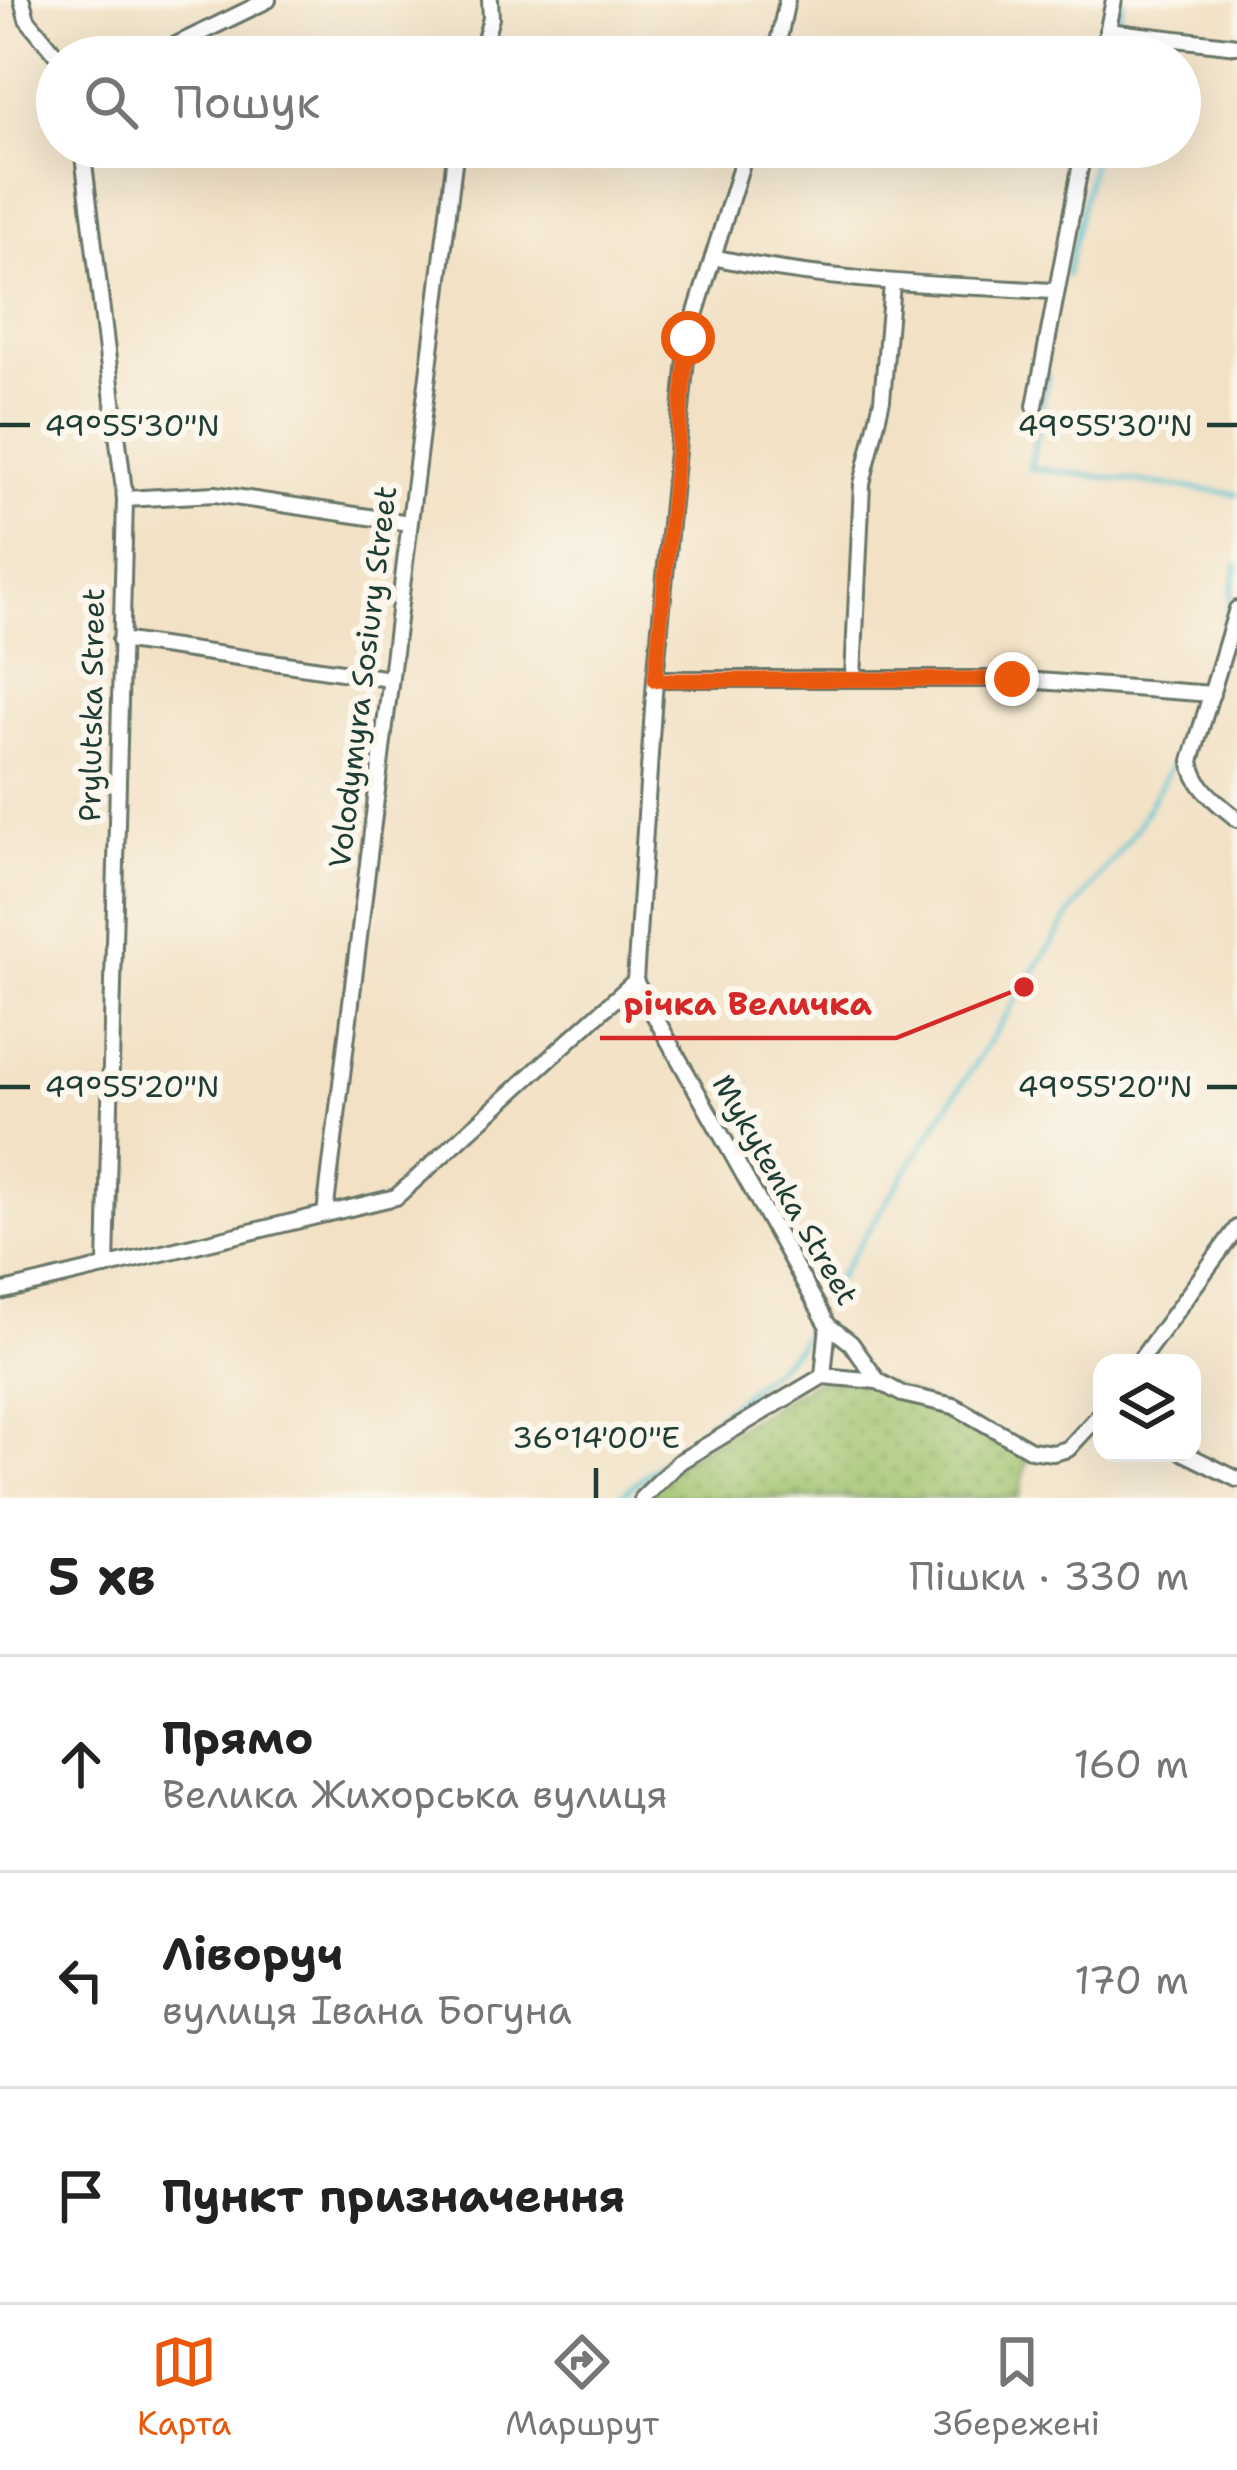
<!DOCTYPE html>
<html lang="uk">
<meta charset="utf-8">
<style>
body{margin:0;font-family:"Shantell Sans",sans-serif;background:#f6f6f6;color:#222}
.controls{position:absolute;right:36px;bottom:36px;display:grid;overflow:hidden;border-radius:24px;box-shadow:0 12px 48px #0002}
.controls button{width:108px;height:108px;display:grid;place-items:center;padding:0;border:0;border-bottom:3px solid #e0e0e0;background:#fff;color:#222;font:60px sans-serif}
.stop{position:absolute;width:36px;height:36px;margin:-27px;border:9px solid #ea580c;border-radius:50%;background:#fff}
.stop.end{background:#ea580c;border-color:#fff;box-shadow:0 3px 12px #0008}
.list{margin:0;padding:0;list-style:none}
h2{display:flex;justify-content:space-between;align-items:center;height:156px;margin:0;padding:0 48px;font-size:51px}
h2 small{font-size:39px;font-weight:400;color:#767676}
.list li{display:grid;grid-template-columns:78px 1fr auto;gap:36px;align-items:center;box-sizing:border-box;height:216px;padding:0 48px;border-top:3px solid #e0e0e0}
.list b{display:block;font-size:45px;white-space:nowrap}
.list p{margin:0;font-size:39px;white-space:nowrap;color:#767676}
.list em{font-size:39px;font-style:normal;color:#767676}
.icon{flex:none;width:66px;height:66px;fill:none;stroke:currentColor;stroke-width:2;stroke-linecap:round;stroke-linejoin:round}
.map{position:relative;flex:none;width:1237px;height:1498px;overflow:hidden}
.search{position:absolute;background:#fff;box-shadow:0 12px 48px #0002;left:36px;right:36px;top:36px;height:132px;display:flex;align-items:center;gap:30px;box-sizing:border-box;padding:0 42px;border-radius:66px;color:#767676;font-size:45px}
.sheet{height:804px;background:#fff}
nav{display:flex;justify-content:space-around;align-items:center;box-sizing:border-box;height:168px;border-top:3px solid #e0e0e0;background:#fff;font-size:33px;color:#767676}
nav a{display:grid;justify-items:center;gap:6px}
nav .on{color:#ea580c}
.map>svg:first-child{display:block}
.grass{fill:url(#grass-dots);stroke:#5e7f50;stroke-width:3}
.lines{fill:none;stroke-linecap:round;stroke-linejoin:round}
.stream{stroke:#55c1cf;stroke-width:4.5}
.street-casing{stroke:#697667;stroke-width:20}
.street{stroke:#fff;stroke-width:14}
.route{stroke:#ea580c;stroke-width:15}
.ticks{fill:none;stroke:#1f3d34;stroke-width:4.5}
.labels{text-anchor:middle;stroke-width:12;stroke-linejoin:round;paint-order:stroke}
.street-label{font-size:30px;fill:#1f3d34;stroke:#fbf7ec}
.ticks-label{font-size:30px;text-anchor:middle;fill:#1f3d34;stroke:#fbf7ec;stroke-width:12;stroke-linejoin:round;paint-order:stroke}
.leader{fill:none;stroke:#d62828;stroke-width:4.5}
.callout-dot{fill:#d62828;stroke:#fbf7ec;stroke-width:4.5}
.callout-label{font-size:33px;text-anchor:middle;font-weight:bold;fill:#d62828;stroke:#fbf7ec;stroke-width:12;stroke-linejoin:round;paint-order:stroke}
</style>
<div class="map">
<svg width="1237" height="1498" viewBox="0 0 1237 1498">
<defs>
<pattern id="grass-dots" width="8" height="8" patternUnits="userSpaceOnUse" patternTransform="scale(3)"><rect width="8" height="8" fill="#9dc16b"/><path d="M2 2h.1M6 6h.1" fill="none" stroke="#7f9e59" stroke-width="1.8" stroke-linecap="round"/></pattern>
</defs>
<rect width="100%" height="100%" fill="#fbf7ec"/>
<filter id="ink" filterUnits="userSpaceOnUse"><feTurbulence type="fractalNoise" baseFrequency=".00833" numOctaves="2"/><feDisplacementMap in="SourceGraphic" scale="24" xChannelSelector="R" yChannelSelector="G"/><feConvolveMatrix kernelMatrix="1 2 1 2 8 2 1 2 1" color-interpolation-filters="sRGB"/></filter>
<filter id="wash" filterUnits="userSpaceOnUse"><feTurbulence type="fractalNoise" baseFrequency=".004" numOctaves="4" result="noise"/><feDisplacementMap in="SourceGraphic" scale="48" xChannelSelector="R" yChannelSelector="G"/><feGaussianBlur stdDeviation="2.7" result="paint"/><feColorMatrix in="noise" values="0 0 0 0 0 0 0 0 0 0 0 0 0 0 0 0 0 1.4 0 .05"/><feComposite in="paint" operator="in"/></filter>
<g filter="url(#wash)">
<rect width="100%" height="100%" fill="#f2e1c5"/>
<polygon class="grass" points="815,1381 878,1381 927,1400 1028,1454 1019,1498 645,1498 679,1462"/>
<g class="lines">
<g class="stream">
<polyline points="1119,20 1123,0"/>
<polyline points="1111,57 1114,44"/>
<polyline points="1066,276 1096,147"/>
<polyline points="1048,375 1030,468 1237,494"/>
<polyline points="1207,682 1226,621 1237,565"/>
<polyline points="824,1299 1071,914 1136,829 1184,743 1198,704"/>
<polyline points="618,1498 778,1365 798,1346 812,1320"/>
</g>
</g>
</g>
<g filter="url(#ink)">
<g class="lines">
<defs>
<g id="street">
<polyline points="22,0 27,19 58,57"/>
<polyline points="1107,31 1237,46"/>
<polyline points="151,57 268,0"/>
<polyline points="480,57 491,18 490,0"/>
<polyline points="775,57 787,0"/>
<polyline points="1102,57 1114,0"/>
<polyline points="82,147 125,499 106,1267"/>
<path d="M 713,257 C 825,282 941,285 1056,291"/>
<polyline points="1035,406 1084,147"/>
<polyline points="125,499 215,494 409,523"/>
<path d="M 1237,609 L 1191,761 C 1195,788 1217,802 1237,819"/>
<polyline points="120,640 390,679"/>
<polyline points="853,678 862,484 882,400 892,284"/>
<polyline points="655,679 1012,679 1212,694"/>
<polyline points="635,981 828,1325 851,1343 878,1381 902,1394 954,1406 1031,1450 1053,1453 1068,1449 1102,1412"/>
<polyline points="325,1214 456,147"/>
<polyline points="0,1292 396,1197 635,981 655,679 688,338 747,147"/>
<polyline points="1138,1363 1237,1228"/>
<polyline points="823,1376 877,1381"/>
<polyline points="1184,1453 1237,1479"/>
<polyline points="642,1498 679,1462 823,1376 828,1325"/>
</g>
</defs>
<use href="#street" class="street-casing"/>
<use href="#street" class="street"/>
</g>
</g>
<g class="lines" filter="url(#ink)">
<polyline class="route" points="688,338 655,680 1012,679"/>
</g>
<path class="ticks" d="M 0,425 L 30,425M 1207,425 L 1237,425M 0,1087 L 30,1087M 1207,1087 L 1237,1087M 596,1468 L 596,1498"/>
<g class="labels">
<g class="street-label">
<text transform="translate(363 677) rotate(-83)" y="10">Volodymyra Sosiury Street</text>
<text transform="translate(92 705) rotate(-89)" y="10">Prylutska Street</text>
<text transform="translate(785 1190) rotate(60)" y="10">Mykytenka Street</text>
</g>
</g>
<g class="ticks-label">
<text x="132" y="436">49°55'30"N</text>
<text x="1105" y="436">49°55'30"N</text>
<text x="132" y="1097">49°55'20"N</text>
<text x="1105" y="1097">49°55'20"N</text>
<text x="596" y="1448">36°14'00"E</text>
</g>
<path class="leader" d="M1024 987L896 1038H600"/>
<circle class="callout-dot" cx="1024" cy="987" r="12"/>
<g class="callout-label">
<text x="748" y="1015">річка Величка</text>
</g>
</svg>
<div class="controls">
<button><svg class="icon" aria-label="layers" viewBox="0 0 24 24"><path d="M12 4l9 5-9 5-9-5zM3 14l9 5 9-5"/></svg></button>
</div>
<div class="stop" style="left:688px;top:338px"></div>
<div class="stop end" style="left:1012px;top:679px"></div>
<div class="search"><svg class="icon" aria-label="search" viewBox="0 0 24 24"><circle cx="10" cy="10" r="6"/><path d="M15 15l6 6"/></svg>Пошук</div>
</div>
<section class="sheet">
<h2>5 хв<small>Пішки · 330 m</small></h2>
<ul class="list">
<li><svg class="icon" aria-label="ahead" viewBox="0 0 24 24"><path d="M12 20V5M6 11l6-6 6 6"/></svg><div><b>Прямо</b><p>Велика Жихорська вулиця</p></div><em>160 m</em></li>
<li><svg class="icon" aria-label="left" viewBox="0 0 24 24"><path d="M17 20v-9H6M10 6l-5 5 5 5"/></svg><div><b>Ліворуч</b><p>вулиця Івана Богуна</p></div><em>170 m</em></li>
<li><svg class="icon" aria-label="arrive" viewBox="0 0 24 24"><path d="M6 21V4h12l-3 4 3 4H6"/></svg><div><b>Пункт призначення</b></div></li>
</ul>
</section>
<nav>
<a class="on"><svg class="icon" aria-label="map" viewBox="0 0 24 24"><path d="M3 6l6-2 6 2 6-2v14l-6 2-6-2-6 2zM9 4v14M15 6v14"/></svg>Карта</a>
<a><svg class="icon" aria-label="directions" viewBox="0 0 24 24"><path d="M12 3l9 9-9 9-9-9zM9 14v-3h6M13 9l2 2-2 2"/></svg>Маршрут</a>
<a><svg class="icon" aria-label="saved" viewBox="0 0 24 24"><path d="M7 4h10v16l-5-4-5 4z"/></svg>Збережені</a>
</nav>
